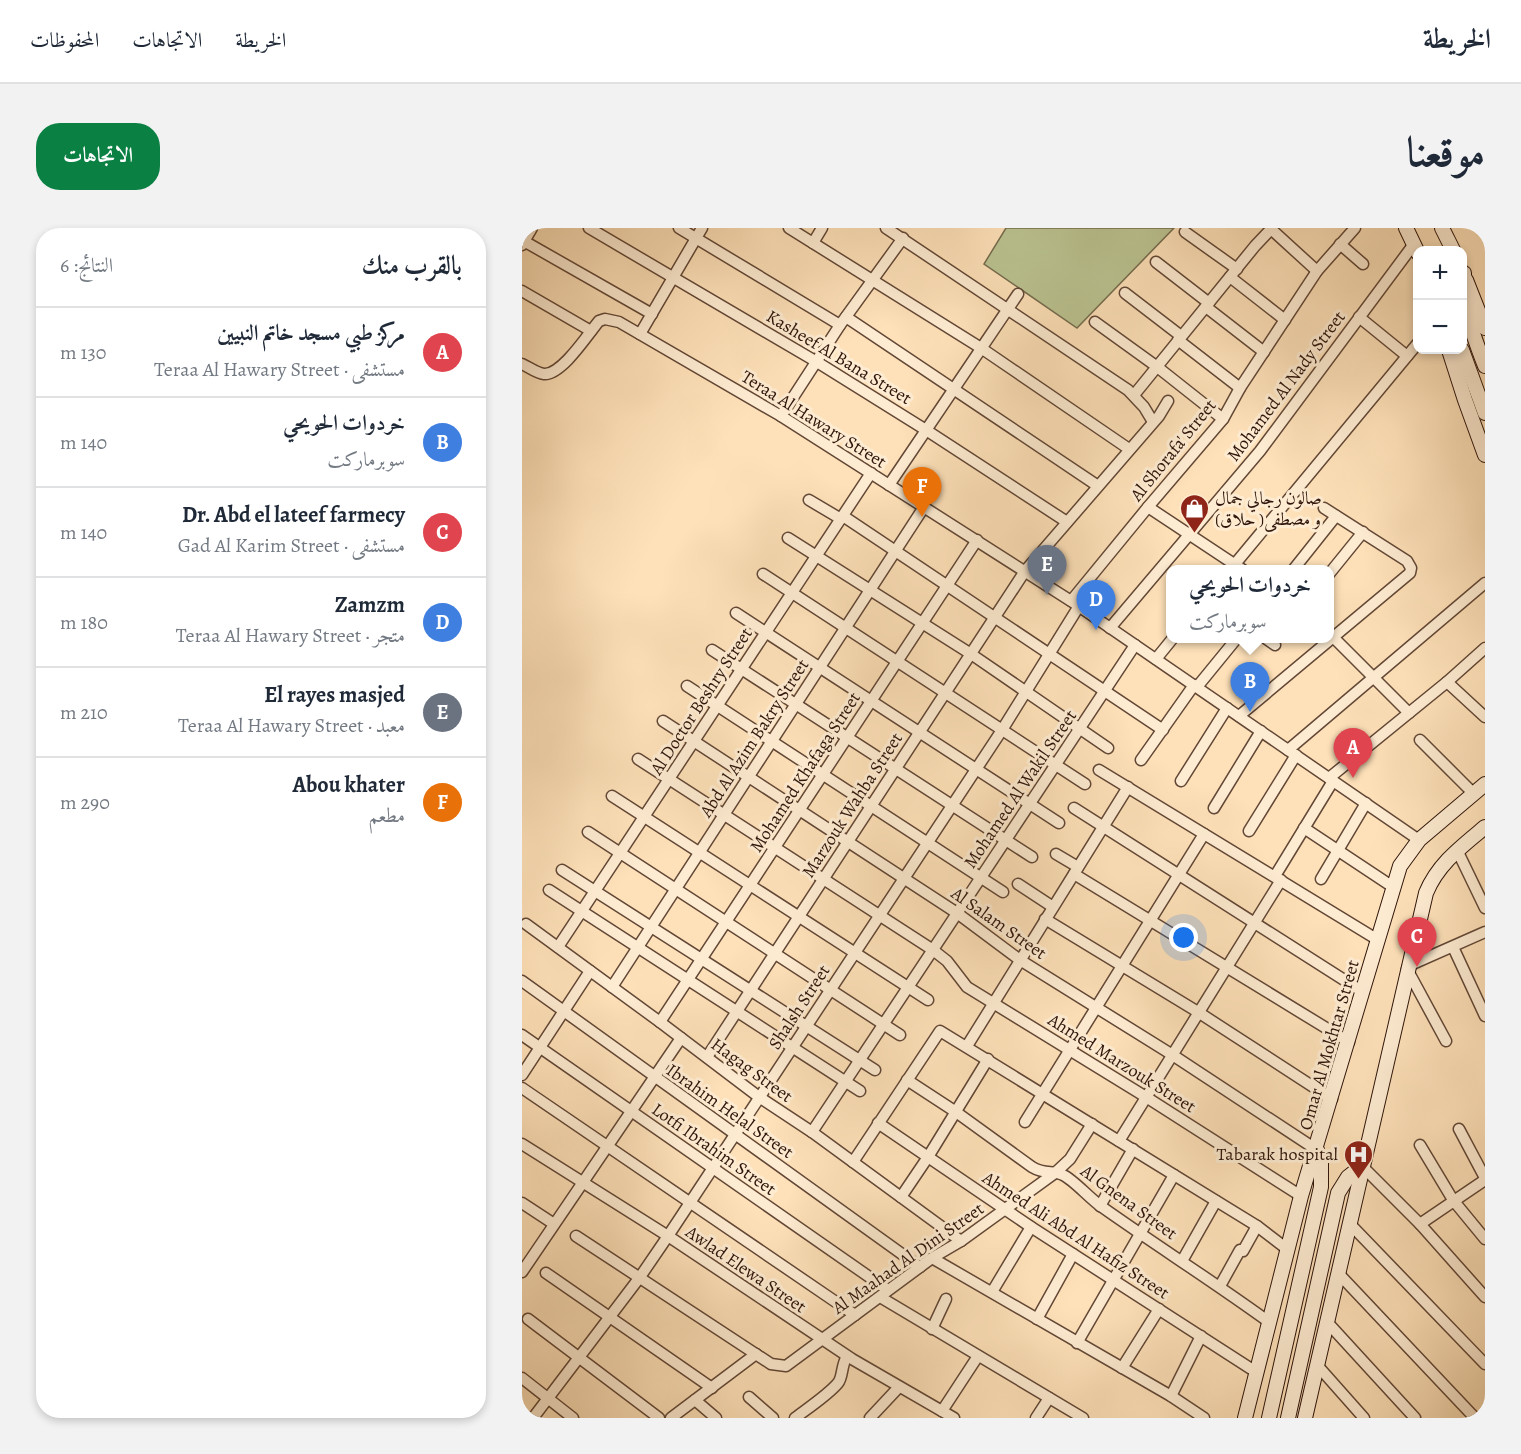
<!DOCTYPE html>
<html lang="ar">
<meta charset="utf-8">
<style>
body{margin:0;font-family:Alegreya,Amiri,serif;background:#f2f2f3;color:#1f2937;direction:rtl}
.controls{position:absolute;right:18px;top:18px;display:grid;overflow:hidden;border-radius:12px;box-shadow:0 3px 9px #0003}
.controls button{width:54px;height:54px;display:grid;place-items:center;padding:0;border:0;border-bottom:2px solid #e0e1e3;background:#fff;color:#1f2937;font:30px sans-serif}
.you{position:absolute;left:662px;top:710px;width:21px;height:21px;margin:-15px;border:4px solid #fff;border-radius:50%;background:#1a73e8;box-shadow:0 0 0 9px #1a73e833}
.badge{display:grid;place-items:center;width:39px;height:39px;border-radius:50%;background:#0b8043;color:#fff;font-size:20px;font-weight:700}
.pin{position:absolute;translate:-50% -50px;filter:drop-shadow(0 2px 3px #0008)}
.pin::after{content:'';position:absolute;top:32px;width:21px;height:18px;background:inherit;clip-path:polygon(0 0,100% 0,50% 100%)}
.popup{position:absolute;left:644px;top:337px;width:168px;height:78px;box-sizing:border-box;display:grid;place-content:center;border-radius:12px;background:#fff;filter:drop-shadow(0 2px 4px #0005);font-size:20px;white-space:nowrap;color:#747a83}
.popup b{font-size:22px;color:#1f2937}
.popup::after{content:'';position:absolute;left:50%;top:100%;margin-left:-12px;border:12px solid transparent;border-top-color:#fff}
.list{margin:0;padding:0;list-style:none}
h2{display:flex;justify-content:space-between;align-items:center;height:78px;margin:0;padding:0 24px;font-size:26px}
h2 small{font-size:20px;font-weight:400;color:#747a83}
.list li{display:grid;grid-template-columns:39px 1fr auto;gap:18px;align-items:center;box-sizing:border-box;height:90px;padding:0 24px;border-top:2px solid #e0e1e3}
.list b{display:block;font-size:22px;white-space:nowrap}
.list p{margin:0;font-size:20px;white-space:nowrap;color:#747a83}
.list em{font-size:20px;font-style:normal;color:#747a83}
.map{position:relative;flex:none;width:963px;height:1190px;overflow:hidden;direction:ltr;border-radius:24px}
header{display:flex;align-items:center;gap:36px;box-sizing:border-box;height:84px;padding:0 30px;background:#fff;border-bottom:2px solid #e0e1e3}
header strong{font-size:28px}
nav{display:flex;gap:33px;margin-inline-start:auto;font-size:21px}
.intro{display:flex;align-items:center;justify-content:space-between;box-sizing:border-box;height:144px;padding:0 36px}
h1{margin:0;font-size:42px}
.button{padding:15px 27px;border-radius:24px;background:#0b8043;color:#fff;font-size:21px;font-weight:700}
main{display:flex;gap:36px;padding:0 36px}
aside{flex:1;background:#fff;border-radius:24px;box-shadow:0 3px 9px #0003}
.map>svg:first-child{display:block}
.green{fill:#bbc492;stroke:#746c4e;stroke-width:1.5}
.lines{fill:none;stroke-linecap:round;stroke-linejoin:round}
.minor-casing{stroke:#624736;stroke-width:13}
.secondary-casing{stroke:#2e140a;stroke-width:16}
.minor{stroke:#feecd2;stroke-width:10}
.secondary{stroke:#feecd2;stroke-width:14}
.labels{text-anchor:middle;stroke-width:6;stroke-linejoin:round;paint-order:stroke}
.street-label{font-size:18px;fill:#2e140a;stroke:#feecd2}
.poi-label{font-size:18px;fill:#2e140a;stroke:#feecd2;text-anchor:start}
</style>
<header>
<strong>الخريطة</strong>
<nav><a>الخريطة</a><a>الاتجاهات</a><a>المحفوظات</a></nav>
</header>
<div class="intro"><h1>موقعنا</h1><a class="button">الاتجاهات</a></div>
<main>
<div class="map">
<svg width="963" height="1190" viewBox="0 0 963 1190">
<rect width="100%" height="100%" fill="#fee1b9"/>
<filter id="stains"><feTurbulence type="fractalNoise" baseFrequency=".00333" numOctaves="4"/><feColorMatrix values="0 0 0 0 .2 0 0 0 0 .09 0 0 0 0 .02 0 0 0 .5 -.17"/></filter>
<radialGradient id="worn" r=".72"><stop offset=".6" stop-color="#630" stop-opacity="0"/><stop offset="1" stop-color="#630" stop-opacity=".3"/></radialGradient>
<polygon class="green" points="484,0 652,0 555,100 462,36"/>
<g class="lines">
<defs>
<g id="minor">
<polyline points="67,0 295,134 404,202 545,294"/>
<polyline points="157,0 318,97"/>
<polyline points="267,0 459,120 607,221"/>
<polyline points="364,0 606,162 622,179 631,194"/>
<polyline points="749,1 795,43"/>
<polyline points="663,4 715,41"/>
<polyline points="0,12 130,86"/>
<polyline points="291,15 300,0"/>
<polyline points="818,16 841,36"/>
<polyline points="0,17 10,0"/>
<polyline points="634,34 687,75"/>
<polyline points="708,49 763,92"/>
<polyline points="0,63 69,103"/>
<polyline points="603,65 659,108"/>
<polyline points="684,79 742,124"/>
<polyline points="324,89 576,258"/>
<polyline points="837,89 885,128"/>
<polyline points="573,94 634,138 701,191"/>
<polyline points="118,106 180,0"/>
<polyline points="656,112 718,160"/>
<path d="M 0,136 C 7,139 14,145 22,146 C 40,147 66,106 77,93 L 83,91 L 97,94 L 259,188 L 549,373 L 897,612"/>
<polyline points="612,167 733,18 750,0"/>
<polyline points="259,188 318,97 381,10"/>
<polyline points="367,257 496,66"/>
<polyline points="287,272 319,291"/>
<polyline points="626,279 721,342"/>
<polyline points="321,288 641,502"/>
<polyline points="266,310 449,426 586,520"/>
<polyline points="708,342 896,115"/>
<polyline points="771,342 814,288"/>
<polyline points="241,346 563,556"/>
<polyline points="807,346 841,304"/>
<polyline points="549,373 626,279 701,191 718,160 795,43 833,0"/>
<polyline points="214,385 537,595"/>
<polyline points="588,400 738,223 892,16"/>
<polyline points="807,405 887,485"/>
<polyline points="743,410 753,417"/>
<polyline points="190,422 510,629"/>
<polyline points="634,431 651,410"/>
<polyline points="925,454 963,489"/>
<polyline points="165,458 481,664"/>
<polyline points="675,459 715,410"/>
<polyline points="717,488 888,345 889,340 885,333 802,280"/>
<polyline points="141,493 435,685 498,732 649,826 795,922"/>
<polyline points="898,512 952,566"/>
<polyline points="766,522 963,355"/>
<polyline points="116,531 411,722 425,733 445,759 624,869 779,968"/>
<polyline points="619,532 672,457"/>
<polyline points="577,542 856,712"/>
<polyline points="807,550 925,454 963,420"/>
<polyline points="659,553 705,480"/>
<polyline points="90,568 406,772"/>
<polyline points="552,580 841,764"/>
<polyline points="692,580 739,503"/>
<polyline points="782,600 871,659"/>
<polyline points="727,603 774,527"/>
<polyline points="66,604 378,807"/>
<polyline points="935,622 963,680"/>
<polyline points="534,626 556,639"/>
<polyline points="40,642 353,842"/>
<polyline points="552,646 827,814"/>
<polyline points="753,648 811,553"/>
<polyline points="799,651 844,575"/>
<polyline points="496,656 531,679"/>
<polyline points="27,662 338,863"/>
<polyline points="523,691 676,784 810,871"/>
<polyline points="4,696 138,794 237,869 290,904 439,1013"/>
<polyline points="36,719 349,245"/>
<polyline points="931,719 963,788"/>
<polyline points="886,738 963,704"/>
<polyline points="885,741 924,813"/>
<polyline points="0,753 398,1039"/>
<polyline points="90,759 402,279"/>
<polyline points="138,794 455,312"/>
<polyline points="0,807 366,1062"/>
<polyline points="445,818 606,559"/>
<polyline points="185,829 503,343 637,188 646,173"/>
<polyline points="0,847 68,743"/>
<path d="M 385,852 L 434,884 L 510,939 C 523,947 531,942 541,947 C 552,952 568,971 580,979 C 635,1018 692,1054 747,1094"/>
<polyline points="0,860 333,1087"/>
<polyline points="503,894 682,606"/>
<polyline points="356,895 509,999 734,1144"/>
<polyline points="937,901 963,950"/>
<polyline points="290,904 613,417"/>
<polyline points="597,913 759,652"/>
<polyline points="0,916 146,1008 330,1131 432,1190"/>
<polyline points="898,917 931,972 963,1011"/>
<polyline points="331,934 418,803 735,998 765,1021"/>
<polyline points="840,938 898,996 963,1069"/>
<polyline points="379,969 406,929 466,831"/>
<polyline points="0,975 32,996"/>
<polyline points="578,978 611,921"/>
<polyline points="827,995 963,1136"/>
<polyline points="898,996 963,952"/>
<polyline points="54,1008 249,1136 264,1138 410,1030 439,1013 533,945 548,931 570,896"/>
<polyline points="410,1030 649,1168 682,1190"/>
<polyline points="660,1033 694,973"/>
<polyline points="0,1044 159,810"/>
<polyline points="24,1045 190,1160"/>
<polyline points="816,1045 953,1190"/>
<polyline points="698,1058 718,1022 721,1023 735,998"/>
<polyline points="470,1064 509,999"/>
<polyline points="358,1069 561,1190"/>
<polyline points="6,1091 137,1190"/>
<polyline points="515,1091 551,1026"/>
<polyline points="805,1094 893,1190"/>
<polyline points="410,1101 424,1071"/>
<polyline points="555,1115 652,947"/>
<polyline points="795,1137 842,1190"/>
<polyline points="600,1140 637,1081"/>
<polyline points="0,1150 51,1190"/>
<polyline points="649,1168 679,1108"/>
<polyline points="227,1169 251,1190"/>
<polyline points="173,1172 194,1190"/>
<polyline points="420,1183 456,1128"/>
<polyline points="11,1190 118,1049 146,1008 480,502 557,378"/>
<polyline points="149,1190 234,1126"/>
<path d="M 273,1190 C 286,1180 306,1167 316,1155 C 321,1149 319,1138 325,1128"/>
<polyline points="348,1190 377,1159"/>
<polyline points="514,1190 527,1170"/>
</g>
<g id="secondary">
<polyline points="884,0 896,25"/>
<polyline points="920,0 931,22"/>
<path d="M 942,45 C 940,79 951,107 963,138"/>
<polyline points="944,52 963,100"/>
<polyline points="927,122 943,172 963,227"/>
<polyline points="940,122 963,185"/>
<polyline points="723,1190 779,968 878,638 897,612 963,556"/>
<polyline points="747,1190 799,959 799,934 795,922"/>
<polyline points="766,1190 816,965 826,949 840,938"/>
<path d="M 783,1190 L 904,665 C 916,636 939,619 963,599"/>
</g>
</defs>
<use href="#minor" class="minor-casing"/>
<use href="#secondary" class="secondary-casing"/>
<use href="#minor" class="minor"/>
<use href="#secondary" class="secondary"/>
</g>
<defs>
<symbol id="shop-pin" viewBox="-11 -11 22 30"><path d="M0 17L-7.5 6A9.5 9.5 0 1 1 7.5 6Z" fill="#8f2418" stroke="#feecd2"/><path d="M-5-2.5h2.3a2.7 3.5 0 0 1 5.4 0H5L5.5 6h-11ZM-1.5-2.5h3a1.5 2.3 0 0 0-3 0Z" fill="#fff"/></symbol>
<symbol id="hospital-pin" viewBox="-11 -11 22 30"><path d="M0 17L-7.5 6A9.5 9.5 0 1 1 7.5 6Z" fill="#8f2418" stroke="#feecd2"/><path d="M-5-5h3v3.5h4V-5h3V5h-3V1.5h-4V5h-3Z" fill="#fff"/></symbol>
</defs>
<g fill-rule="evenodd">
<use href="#shop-pin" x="656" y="264" width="33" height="45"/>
<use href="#hospital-pin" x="820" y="910" width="33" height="45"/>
</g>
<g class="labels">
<g class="street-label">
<text transform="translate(317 129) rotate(31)" y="6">Kasheef Al Bana Street</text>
<text transform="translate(764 158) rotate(-53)" y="6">Mohamed Al Nady Street</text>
<text transform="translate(292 191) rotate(32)" y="6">Teraa Al Hawary Street</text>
<text transform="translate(651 222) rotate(-51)" y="6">Al Shorafa' Street</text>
<text transform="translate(179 473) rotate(-57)" y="6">Al Doctor Beshry Street</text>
<text transform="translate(232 510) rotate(-57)" y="6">Abd Al Azim Bakry Street</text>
<text transform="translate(283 544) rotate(-57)" y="6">Mohamed Khafaga Street</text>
<text transform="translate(498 561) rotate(-56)" y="6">Mohamed Al Wakil Street</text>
<text transform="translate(330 577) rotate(-57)" y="6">Marzouk Wahba Street</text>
<text transform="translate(477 695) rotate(35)" y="6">Al Salam Street</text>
<text transform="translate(277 779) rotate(-57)" y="6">Shalsh Street</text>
<text transform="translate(807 817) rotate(-74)" y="6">Omar Al Mokhtar Street</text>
<text transform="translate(600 835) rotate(32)" y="6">Ahmed Marzouk Street</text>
<text transform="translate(230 842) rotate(36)" y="6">Hagag Street</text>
<text transform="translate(208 883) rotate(35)" y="6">Ibrahim Helal Street</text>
<text transform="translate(192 921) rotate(35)" y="6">Lotfi Ibrahim Street</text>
<text transform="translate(607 974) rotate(36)" y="6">Al Gnena Street</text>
<text transform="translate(554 1007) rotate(33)" y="6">Ahmed Ali Abd Al Hafiz Street</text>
<text transform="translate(386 1030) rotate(-35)" y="6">Al Maahad Al Dini Street</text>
<text transform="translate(224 1041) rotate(34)" y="6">Awlad Elewa Street</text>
</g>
<g class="poi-label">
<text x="693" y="276">صالون رجالي جمال<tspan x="693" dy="21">و مصطفى( حلاق)</tspan></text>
<text x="816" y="932" text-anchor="end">Tabarak hospital</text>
</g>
</g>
<rect width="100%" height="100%" filter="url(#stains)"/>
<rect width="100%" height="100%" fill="url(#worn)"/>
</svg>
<div class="controls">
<button>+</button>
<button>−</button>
</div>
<div class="you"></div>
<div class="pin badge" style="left:831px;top:550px;background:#e0444e">A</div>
<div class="pin badge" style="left:728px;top:484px;background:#3f7fe0">B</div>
<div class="popup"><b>خردوات الحويحي</b>سوبرماركت</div>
<div class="pin badge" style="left:895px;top:739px;background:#e0444e">C</div>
<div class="pin badge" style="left:574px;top:402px;background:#3f7fe0">D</div>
<div class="pin badge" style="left:525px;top:367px;background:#6b7280">E</div>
<div class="pin badge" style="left:400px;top:289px;background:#e8710a">F</div>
</div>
<aside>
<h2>بالقرب منك<small>النتائج: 6</small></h2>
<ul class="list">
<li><span class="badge" style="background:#e0444e">A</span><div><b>مركز طبي مسجد خاتم النبيين</b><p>مستشفى · Teraa Al Hawary Street</p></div><em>130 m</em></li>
<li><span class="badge" style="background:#3f7fe0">B</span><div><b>خردوات الحويحي</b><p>سوبرماركت</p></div><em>140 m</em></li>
<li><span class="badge" style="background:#e0444e">C</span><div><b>Dr. Abd el lateef farmecy</b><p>مستشفى · Gad Al Karim Street</p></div><em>140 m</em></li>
<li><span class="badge" style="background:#3f7fe0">D</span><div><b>Zamzm</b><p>متجر · Teraa Al Hawary Street</p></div><em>180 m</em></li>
<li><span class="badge" style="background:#6b7280">E</span><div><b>El rayes masjed</b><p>معبد · Teraa Al Hawary Street</p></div><em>210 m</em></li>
<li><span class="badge" style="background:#e8710a">F</span><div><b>Abou khater</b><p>مطعم</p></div><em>290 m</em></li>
</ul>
</aside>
</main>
